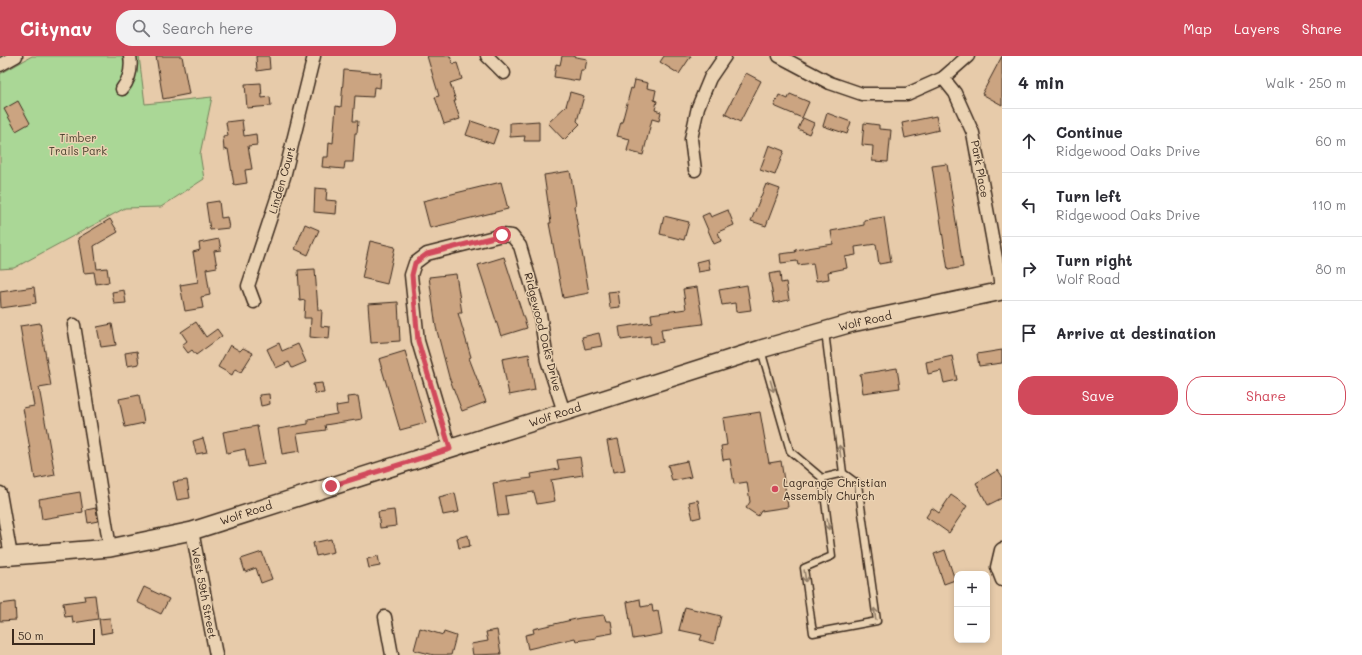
<!DOCTYPE html>
<meta charset="utf-8">
<style>
body{margin:0;font-family:Mali,sans-serif;background:#f2f2f3;color:#2b2b33}
.controls{position:absolute;right:12px;bottom:12px;display:grid;overflow:hidden;border-radius:8px;box-shadow:0 2px 6px #0003}
.controls button{width:36px;height:36px;display:grid;place-items:center;padding:0;border:0;border-bottom:1px solid #e1e1e2;background:#fff;color:#2b2b33;font:20px sans-serif}
.scale{position:absolute;left:12px;bottom:10px;width:83px;box-sizing:border-box;padding-left:4px;border:2px solid #3b2a1e;border-top:0;font-size:11px;line-height:14px;white-space:nowrap;color:#3b2a1e;-webkit-text-stroke:3px #ead2b2;paint-order:stroke}
.stop{position:absolute;width:12px;height:12px;margin:-9px;border:3px solid #d1495b;border-radius:50%;background:#fff}
.stop.end{background:#d1495b;border-color:#fff;box-shadow:0 1px 4px #0008}
.list{margin:0;padding:0;list-style:none}
h2{display:flex;justify-content:space-between;align-items:center;height:52px;margin:0;padding:0 16px;font-size:17px}
h2 small{font-size:13px;font-weight:400;color:#7c7c81}
.list li{display:grid;grid-template-columns:26px 1fr auto;gap:12px;align-items:center;box-sizing:border-box;height:64px;padding:0 16px;border-top:1px solid #e1e1e2}
.list b{display:block;font-size:15px;white-space:nowrap}
.list p{margin:0;font-size:13px;white-space:nowrap;color:#7c7c81}
.list em{font-size:13px;font-style:normal;color:#7c7c81}
.actions{display:flex;gap:8px;padding:12px 16px}
.actions a{flex:1;padding:9px 0;border:1px solid #d1495b;border-radius:16px;text-align:center;font-size:14px;color:#d1495b}
.actions .main{background:#d1495b;color:#fff}
.icon{flex:none;width:22px;height:22px;fill:none;stroke:currentColor;stroke-width:2;stroke-linecap:round;stroke-linejoin:round}
.map{position:relative;flex:none;width:1002px;height:599px;overflow:hidden}
header{display:flex;align-items:center;gap:24px;box-sizing:border-box;height:56px;padding:0 20px;background:#d1495b;color:#fff}
header strong{font-size:19px}
nav{display:flex;gap:22px;margin-inline-start:auto;font-size:14px}
.search{width:280px;height:36px;background:#f2f2f3;display:flex;align-items:center;gap:10px;box-sizing:border-box;padding:0 14px;border-radius:16px;color:#7c7c81;font-size:15px}
main{display:flex}
aside{flex:1;background:#fff}
.map>svg:first-child{display:block}
.green{fill:#aad796;stroke:#72805a}
.building{fill:#cba481;stroke:#3b2a1e}
.lines{fill:none;stroke-linecap:round;stroke-linejoin:round}
.lane-casing{stroke:#3b2a1e;stroke-width:9}
.street-casing{stroke:#3b2a1e;stroke-width:15}
.secondary-casing{stroke:#3b2a1e;stroke-width:20}
.lane{stroke:#ead2b2;stroke-width:6}
.street{stroke:#ead2b2;stroke-width:12}
.secondary{stroke:#ead2b2;stroke-width:17}
.oneway{stroke:#927e68}
.route{stroke:#d1495b;stroke-width:5}
.poi-dot{fill:#d1495b;stroke:#ead2b2;stroke-width:1.5}
.labels{text-anchor:middle;stroke-width:3;stroke-linejoin:round;paint-order:stroke}
.park-label{font-size:11px;fill:#4c4430;stroke:#ead2b2}
.street-label{font-size:11px;fill:#3b2a1e;stroke:#ead2b2}
.poi-label{font-size:11px;fill:#3b2a1e;stroke:#ead2b2;text-anchor:start}
</style>
<header>
<strong>Citynav</strong>
<div class="search"><svg class="icon" aria-label="search" viewBox="0 0 24 24"><circle cx="10" cy="10" r="6"/><path d="M15 15l6 6"/></svg>Search here</div>
<nav><a>Map</a><a>Layers</a><a>Share</a></nav>
</header>
<main>
<div class="map">
<svg width="1002" height="599" viewBox="0 0 1002 599">
<rect width="100%" height="100%" fill="#e7cbaa"/>
<filter id="ink" filterUnits="userSpaceOnUse"><feTurbulence type="fractalNoise" baseFrequency=".025" numOctaves="2"/><feDisplacementMap in="SourceGraphic" scale="8" xChannelSelector="R" yChannelSelector="G"/><feConvolveMatrix kernelMatrix="1 2 1 2 8 2 1 2 1" color-interpolation-filters="sRGB"/></filter>
<g filter="url(#ink)">
<polygon class="green" points="32,0 139,0 145,48 212,41 200,98 204,123 161,151 125,152 14,212 0,213 0,18"/>
<g class="building">
<polygon points="156,0 182,0 189,38 163,43"/>
<polygon points="256,0 269,0 270,13 257,15"/>
<polygon points="427,0 450,0 453,8 457,7 462,23 450,27 456,45 454,45 460,63 444,68 435,41 439,40"/>
<polygon points="562,0 571,0 587,3 585,14 581,14 579,25 554,21 556,8 560,9"/>
<polygon points="664,0 691,0 679,18 660,6"/>
<polygon points="1002,0 1002,49 982,38"/>
<polygon points="344,14 381,17 380,32 374,31 373,41 355,40 353,65 358,65 357,77 355,77 353,106 345,106 344,113 322,111 323,101 328,101 329,86 333,87 336,50 341,51"/>
<polygon points="746,17 761,25 740,66 725,58"/>
<polygon points="635,24 648,27 647,32 656,34 654,44 657,45 655,54 661,56 659,65 652,63 643,99 627,95 630,83 617,80 621,66 622,66 631,32 633,33"/>
<polygon points="261,27 262,42 270,41 271,50 247,52 245,28"/>
<polygon points="570,36 584,40 577,65 580,68 564,84 548,67 566,50"/>
<polygon points="790,38 809,46 802,62 774,50 779,39 788,43"/>
<polygon points="18,45 30,67 16,75 4,53"/>
<polygon points="827,57 851,66 847,78 823,70"/>
<polygon points="936,60 939,74 905,82 902,67"/>
<polygon points="803,62 814,67 809,78 798,73"/>
<polygon points="242,64 244,80 256,78 257,89 248,90 252,113 245,114 247,127 234,129 228,93 224,94 223,81 228,80 226,66"/>
<polygon points="471,65 498,74 493,88 466,79"/>
<polygon points="539,65 539,85 524,85 525,80 510,81 510,67"/>
<polygon points="864,67 879,69 879,73 891,74 888,106 872,105 873,90 862,89"/>
<polygon points="769,89 784,95 775,119 760,114"/>
<polygon points="947,108 963,211 948,214 932,110"/>
<polygon points="570,115 576,149 574,150 589,237 563,242 549,167 551,167 544,119"/>
<polygon points="501,126 508,153 430,172 423,145"/>
<polygon points="766,128 780,133 766,170 751,165"/>
<polygon points="315,132 327,133 326,144 337,145 336,158 314,156"/>
<polygon points="219,145 221,162 227,161 229,172 210,174 206,147"/>
<polygon points="728,154 734,169 718,176 721,185 714,188 702,160 709,157 711,161"/>
<polygon points="664,160 689,166 684,184 660,178"/>
<polygon points="884,161 891,206 879,208 876,188 855,191 856,199 845,201 847,212 828,216 829,223 816,225 813,207 798,209 797,205 781,207 780,198 796,196 795,194 833,188 831,175 864,169 864,164"/>
<polygon points="110,163 118,176 94,190 97,213 107,212 109,226 96,228 94,216 84,217 78,182"/>
<polygon points="305,168 319,174 308,199 295,193"/>
<polygon points="219,183 221,194 214,195 217,211 206,213 210,239 201,241 203,252 185,255 180,229 198,226 193,196 200,194 199,187"/>
<polygon points="370,185 395,191 387,228 362,222"/>
<polygon points="504,201 527,272 501,280 478,209"/>
<polygon points="708,203 710,214 698,216 696,206"/>
<polygon points="315,213 318,254 322,254 321,270 330,271 329,283 310,281 311,262 304,262 305,244 300,245 298,214"/>
<polygon points="780,216 781,227 786,226 789,244 774,247 769,218"/>
<polygon points="456,218 462,257 458,257 471,301 469,302 486,346 462,355 449,321 436,271 429,221"/>
<polygon points="747,229 751,254 736,256 735,247 722,249 719,234"/>
<polygon points="34,231 36,247 1,252 0,236"/>
<polygon points="697,231 703,268 661,273 663,286 651,288 650,280 621,284 619,271 652,266 651,258 686,253 683,233"/>
<polygon points="124,234 126,247 114,248 112,236"/>
<polygon points="618,235 620,251 610,252 608,236"/>
<polygon points="398,246 400,285 371,287 368,248"/>
<polygon points="196,266 206,281 217,273 222,280 196,299 192,294 188,297 182,289 187,285 181,276"/>
<polygon points="40,267 51,330 39,332 55,419 35,423 23,352 34,350 20,270"/>
<polygon points="112,268 116,289 101,291 97,271"/>
<polygon points="599,277 602,290 585,293 582,281"/>
<polygon points="279,287 282,295 298,288 306,306 292,312 289,306 276,312 267,293"/>
<polygon points="230,289 240,295 243,292 253,297 241,316 235,313 232,319 218,311"/>
<polygon points="1002,294 1002,307 979,310 977,298"/>
<polygon points="137,295 139,308 127,310 125,297"/>
<polygon points="405,295 426,367 400,374 379,303"/>
<polygon points="529,298 535,334 509,339 502,303"/>
<polygon points="952,300 957,324 944,327 941,315 928,318 926,306"/>
<polygon points="897,312 900,332 863,337 860,318"/>
<polygon points="322,327 324,337 315,338 313,328"/>
<polygon points="269,338 270,348 261,350 259,339"/>
<polygon points="139,339 144,367 125,371 119,343"/>
<polygon points="358,340 362,363 325,369 326,374 297,378 300,395 282,398 278,373 308,368 308,363 337,358 336,350 348,348 347,341"/>
<polygon points="760,356 769,407 781,405 788,451 761,455 758,460 746,452 750,446 747,426 734,428 730,403 723,404 721,390 727,389 723,362"/>
<polygon points="257,370 264,408 248,411 245,393 227,397 223,376"/>
<polygon points="203,382 207,396 196,398 193,385"/>
<polygon points="618,383 625,414 613,416 607,385"/>
<polygon points="580,401 583,419 551,424 555,445 537,448 534,436 505,440 508,459 498,460 493,427 532,422 531,418 559,413 557,404"/>
<polygon points="687,405 691,421 672,425 668,409"/>
<polygon points="998,414 1002,420 1002,442 988,449 976,427"/>
<polygon points="187,424 190,442 177,444 173,426"/>
<polygon points="80,436 83,456 42,463 39,443"/>
<polygon points="455,437 459,456 443,459 439,441"/>
<polygon points="951,439 967,450 949,477 926,461 932,452 939,457"/>
<polygon points="698,444 701,461 693,463 689,446"/>
<polygon points="96,452 98,465 88,467 86,454"/>
<polygon points="394,454 396,470 380,472 378,456"/>
<polygon points="468,479 470,490 459,492 457,482"/>
<polygon points="331,483 334,496 316,500 313,487"/>
<polygon points="945,494 955,524 944,528 934,498"/>
<polygon points="262,496 272,523 261,527 256,512 245,516 241,503"/>
<polygon points="378,500 380,510 369,512 367,503"/>
<polygon points="144,531 169,543 161,558 137,546"/>
<polygon points="95,539 98,563 73,567 72,560 65,561 63,547 85,544 84,540"/>
<polygon points="640,543 641,551 652,549 653,556 658,555 662,578 633,583 627,546"/>
<polygon points="15,546 16,564 0,565 0,548"/>
<polygon points="685,551 721,560 714,588 700,584 702,579 679,574"/>
<polygon points="604,559 606,565 611,565 613,577 596,580 596,582 576,585 575,582 528,593 525,579 534,577 533,573 580,562"/>
<polygon points="110,562 112,576 101,578 99,563"/>
<polygon points="420,572 443,579 444,576 456,580 451,599 434,599 414,594"/>
<polygon points="497,574 501,598 473,599 471,588 488,585 486,576"/>
</g>
<g class="lines">
<defs>
<g id="lane">
<polyline points="825,276 843,417 858,428 877,565 813,577 804,512 832,500 822,422 843,417"/>
<polyline points="761,294 790,395 822,422"/>
</g>
<g id="street">
<polyline points="487,0 504,17"/>
<polyline points="779,0 830,27 862,38 907,38 943,22 968,0"/>
<polyline points="0,9 16,0"/>
<polyline points="943,22 955,37 973,77 1002,235"/>
<path d="M 122,33 C 130,23 132,12 130,0"/>
<polyline points="695,114 691,83 698,51 710,22 725,0"/>
<polyline points="254,246 248,230 284,121 314,0"/>
<polyline points="74,269 110,492"/>
<polyline points="450,393 418,285 411,219 415,207 427,198 502,179 512,180 520,190 540,258 547,304 564,356"/>
<polyline points="0,437 11,500"/>
<polyline points="192,475 216,599"/>
<polyline points="1002,493 1001,494 997,511 1002,524"/>
<polyline points="385,561 392,599"/>
</g>
<polyline id="secondary" points="0,501 110,492 192,475 761,293 852,267 1002,235"/>
</defs>
<use href="#lane" class="lane-casing"/>
<use href="#street" class="street-casing"/>
<use href="#secondary" class="secondary-casing"/>
<use href="#lane" class="lane"/>
<use href="#street" class="street"/>
<use href="#secondary" class="secondary"/>
</g>
<defs><path id="oneway-shaft" d="M-6 0H5M1.5-3L5.5 0L1.5 3" fill="none" stroke-width="1.6" stroke-linecap="round" stroke-linejoin="round"/></defs>
<g class="oneway">
<use href="#oneway-shaft" transform="translate(772 330) rotate(74)"/>
<use href="#oneway-shaft" transform="translate(840 395) rotate(-97)"/>
<use href="#oneway-shaft" transform="translate(828 468) rotate(82)"/>
<use href="#oneway-shaft" transform="translate(805 520) rotate(82)"/>
<use href="#oneway-shaft" transform="translate(875 558) rotate(-98)"/>
</g>
</g>
<g class="lines" filter="url(#ink)">
<polyline class="route" points="331,430 450,393 418,285 412,219 415,207 427,198 502,179"/>
</g>
<circle class="poi-dot" cx="775" cy="433" r="4"/>
<g class="labels">
<g class="park-label">
<text x="78" y="86">Timber<tspan x="78" dy="13">Trails Park</tspan></text>
</g>
<g class="street-label">
<text transform="translate(980 113) rotate(80)" y="4">Park Place</text>
<text transform="translate(282 124) rotate(-74)" y="4">Linden Court</text>
<text transform="translate(865 265) rotate(-13)" y="4">Wolf Road</text>
<text transform="translate(543 276) rotate(76)" y="4">Ridgewood Oaks Drive</text>
<text transform="translate(555 359) rotate(-18)" y="4">Wolf Road</text>
<text transform="translate(246 457) rotate(-18)" y="4">Wolf Road</text>
<text transform="translate(204 537) rotate(79)" y="4">West 59th Street</text>
</g>
<g class="poi-label">
<text x="783" y="431">Lagrange Christian<tspan x="783" dy="13">Assembly Church</tspan></text>
</g>
</g>
</svg>
<div class="controls">
<button>+</button>
<button>−</button>
</div>
<div class="scale">50 m</div>
<div class="stop" style="left:502px;top:179px"></div>
<div class="stop end" style="left:331px;top:430px"></div>
</div>
<aside>
<h2>4 min<small>Walk · 250 m</small></h2>
<ul class="list">
<li><svg class="icon" aria-label="ahead" viewBox="0 0 24 24"><path d="M12 20V5M6 11l6-6 6 6"/></svg><div><b>Continue</b><p>Ridgewood Oaks Drive</p></div><em>60 m</em></li>
<li><svg class="icon" aria-label="left" viewBox="0 0 24 24"><path d="M17 20v-9H6M10 6l-5 5 5 5"/></svg><div><b>Turn left</b><p>Ridgewood Oaks Drive</p></div><em>110 m</em></li>
<li><svg class="icon" aria-label="right" viewBox="0 0 24 24"><path d="M7 20v-9h11M14 6l5 5-5 5"/></svg><div><b>Turn right</b><p>Wolf Road</p></div><em>80 m</em></li>
<li><svg class="icon" aria-label="arrive" viewBox="0 0 24 24"><path d="M6 21V4h12l-3 4 3 4H6"/></svg><div><b>Arrive at destination</b></div></li>
</ul>
<div class="actions"><a class="main">Save</a><a>Share</a></div>
</aside>
</main>
